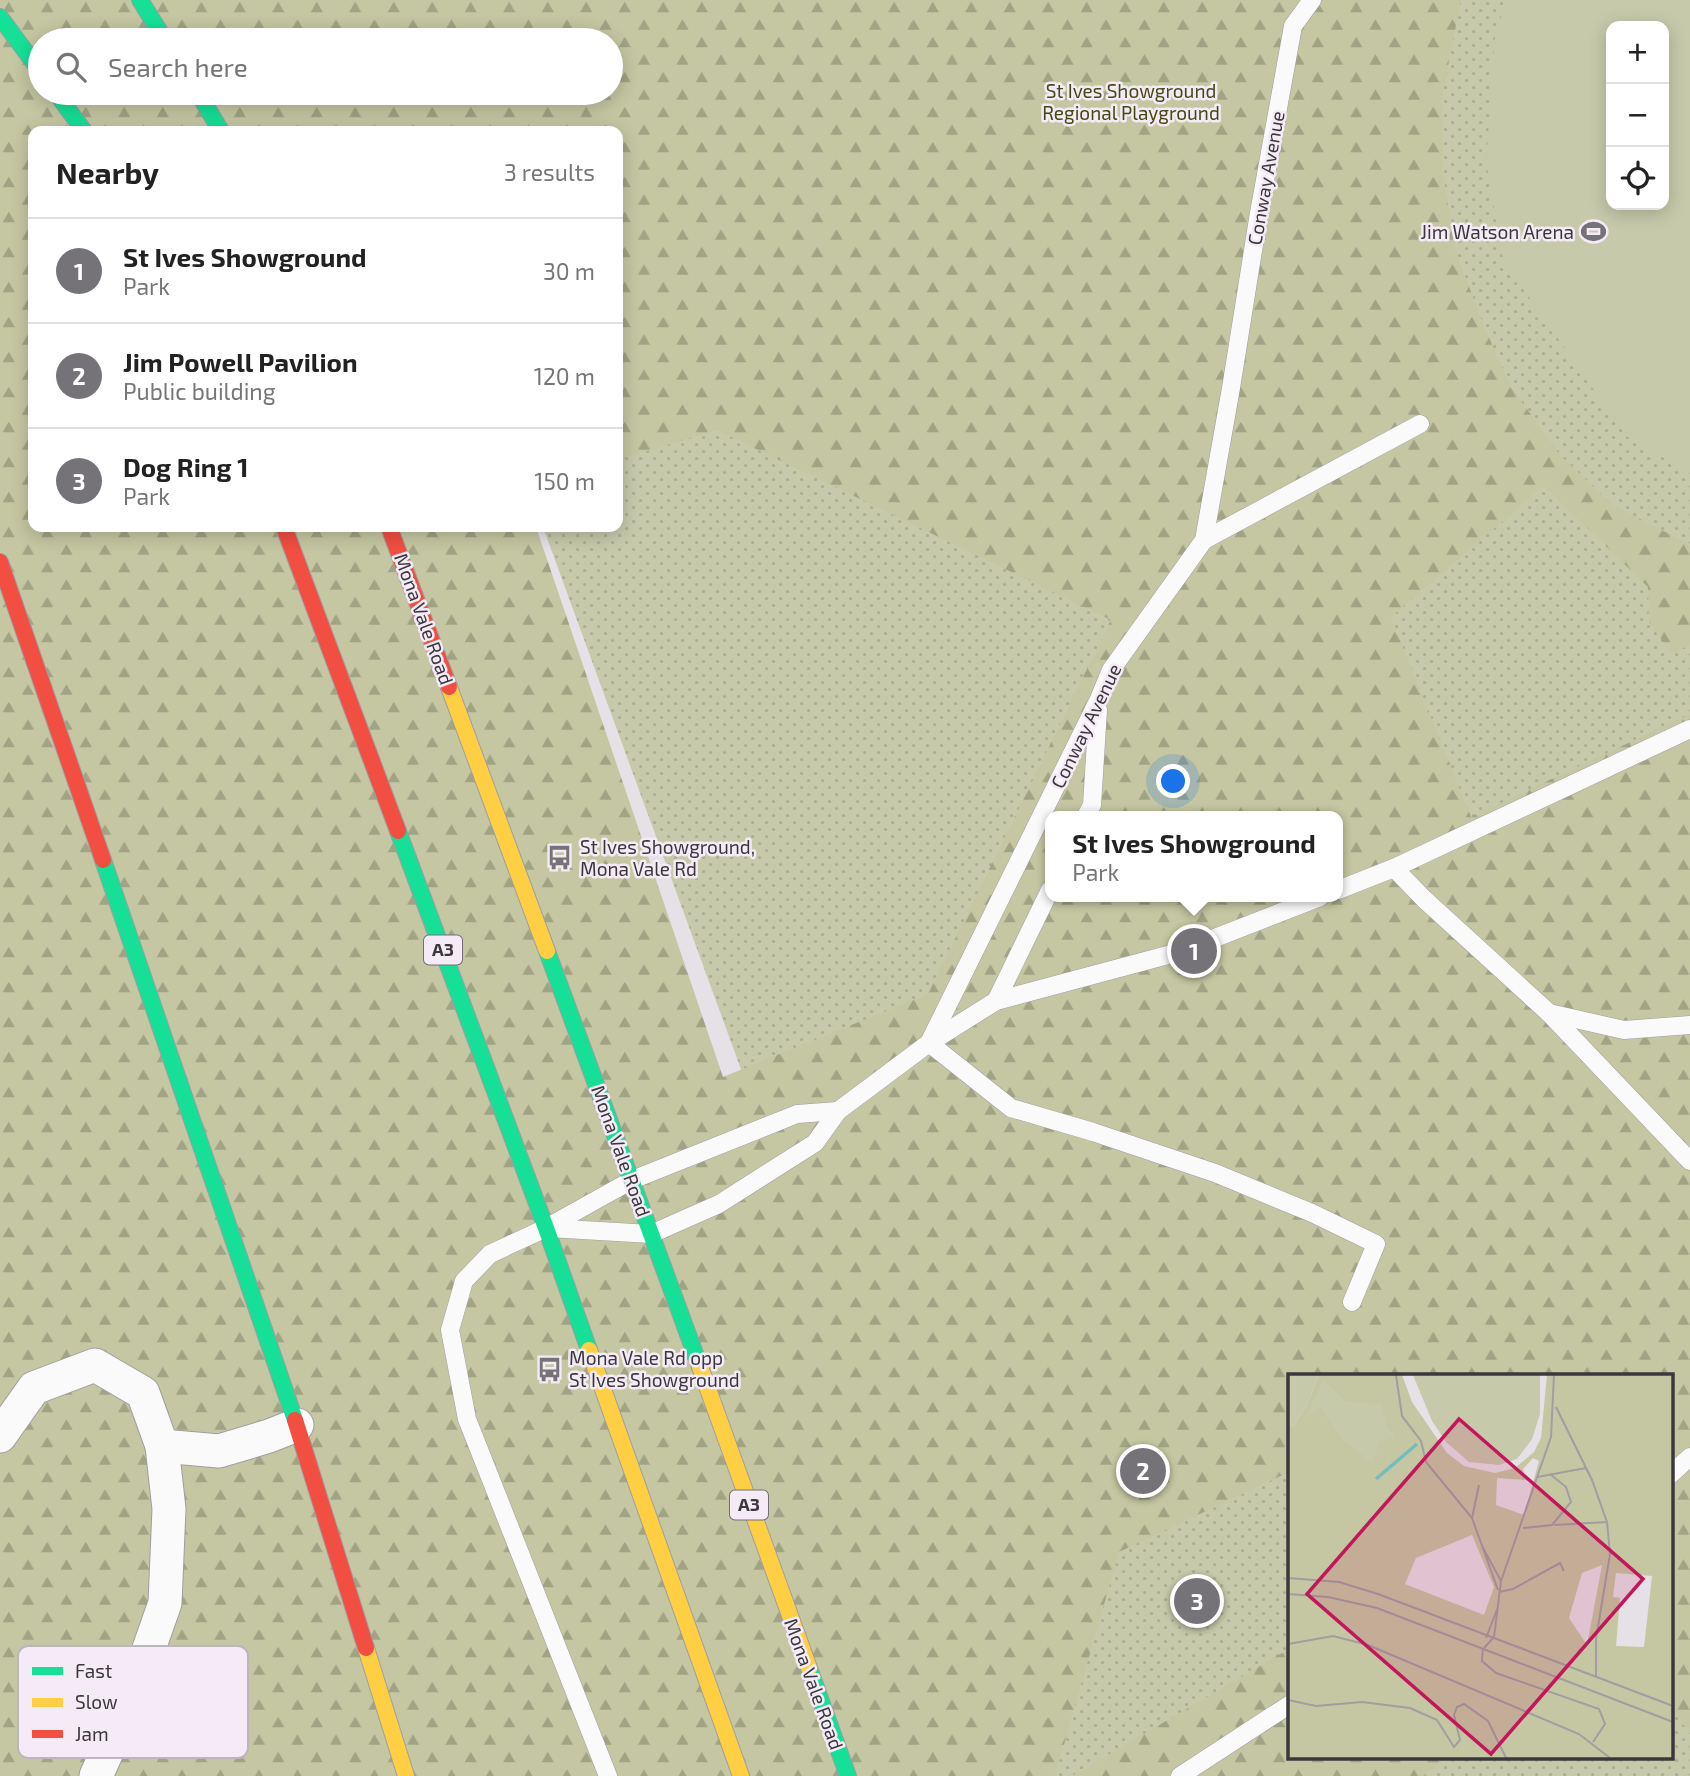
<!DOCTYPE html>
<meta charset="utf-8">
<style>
body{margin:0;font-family:"Exo 2",sans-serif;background:#f6f6f6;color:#222}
.controls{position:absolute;right:21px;top:21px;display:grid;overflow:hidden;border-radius:14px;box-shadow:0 4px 18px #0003}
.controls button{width:63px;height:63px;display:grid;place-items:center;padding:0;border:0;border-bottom:2px solid #e0e0e0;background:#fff;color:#222;font:35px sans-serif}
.you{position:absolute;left:1174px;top:782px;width:24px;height:24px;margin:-18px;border:5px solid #fff;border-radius:50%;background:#1a73e8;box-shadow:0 0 0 10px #1a73e833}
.badge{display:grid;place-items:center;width:46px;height:46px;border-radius:50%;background:#767378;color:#fff;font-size:23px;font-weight:700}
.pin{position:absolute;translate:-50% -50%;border:4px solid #fff;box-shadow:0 2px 7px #0006}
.popup{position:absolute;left:1045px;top:811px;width:298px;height:91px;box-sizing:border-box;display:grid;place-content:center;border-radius:14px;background:#fff;filter:drop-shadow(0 2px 5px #0005);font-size:23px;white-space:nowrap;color:#767676}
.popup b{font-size:26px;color:#222}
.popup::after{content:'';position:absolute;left:50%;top:100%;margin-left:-14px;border:14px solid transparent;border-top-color:#fff}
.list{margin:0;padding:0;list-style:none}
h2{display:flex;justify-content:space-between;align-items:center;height:91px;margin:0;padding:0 28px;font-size:30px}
h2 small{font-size:23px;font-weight:400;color:#767676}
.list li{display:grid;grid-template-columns:46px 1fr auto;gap:21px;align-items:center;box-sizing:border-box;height:105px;padding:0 28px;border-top:2px solid #e0e0e0}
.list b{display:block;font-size:26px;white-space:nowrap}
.list p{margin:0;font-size:23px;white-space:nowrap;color:#767676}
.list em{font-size:23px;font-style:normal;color:#767676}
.icon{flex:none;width:38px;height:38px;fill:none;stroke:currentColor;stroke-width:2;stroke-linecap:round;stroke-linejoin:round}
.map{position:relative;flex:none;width:1690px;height:1776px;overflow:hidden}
.search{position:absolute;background:#fff;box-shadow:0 4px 18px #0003;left:28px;top:28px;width:595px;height:77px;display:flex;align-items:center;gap:18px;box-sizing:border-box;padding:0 24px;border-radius:38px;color:#767676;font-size:26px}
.panel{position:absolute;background:#fff;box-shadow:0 4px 18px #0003;left:28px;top:126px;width:595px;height:406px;border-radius:14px}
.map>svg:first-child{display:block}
.grass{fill:url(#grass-dots);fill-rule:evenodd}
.forest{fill:url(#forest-firs);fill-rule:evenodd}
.pitch{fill:#c7c9ab;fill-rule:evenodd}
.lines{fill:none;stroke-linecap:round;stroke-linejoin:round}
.lane-casing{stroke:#a09da1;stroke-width:19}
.street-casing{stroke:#a09da1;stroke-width:35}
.fast-casing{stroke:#a09da1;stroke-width:18}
.slow-casing{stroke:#a09da1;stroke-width:18}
.jam-casing{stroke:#a09da1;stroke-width:18}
.lane{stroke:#fbfafb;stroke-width:18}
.street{stroke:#fbfafb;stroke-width:33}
.fast{stroke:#16e098;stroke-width:16}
.slow{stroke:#ffcf43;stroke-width:16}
.jam{stroke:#f24e42;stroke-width:16}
.labels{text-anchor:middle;stroke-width:5;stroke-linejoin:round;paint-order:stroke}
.shield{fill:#f4ebf6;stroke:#726e74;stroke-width:2}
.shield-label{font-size:18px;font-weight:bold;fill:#3b383c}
.park-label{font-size:19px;fill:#454912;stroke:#f4ebf6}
.street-label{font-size:19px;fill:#3b383c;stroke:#f4ebf6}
.poi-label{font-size:19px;fill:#3b383c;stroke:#f4ebf6;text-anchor:start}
.inset-river{fill:none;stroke:#73bdc1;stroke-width:3.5}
.inset-road{fill:none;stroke:#a19da2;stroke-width:2}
.view{fill:#c2185b;fill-opacity:0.15;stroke:#c2185b;stroke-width:3.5}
.inset-edge{fill:none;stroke:#3b383c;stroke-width:3.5}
.key{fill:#f4ebf6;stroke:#bcb5be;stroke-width:2}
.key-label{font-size:19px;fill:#3b383c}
</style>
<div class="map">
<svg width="1690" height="1776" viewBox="0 0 1690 1776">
<defs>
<pattern id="grass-dots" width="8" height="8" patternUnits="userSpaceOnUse" patternTransform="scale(1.75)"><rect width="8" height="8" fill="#c7c9ab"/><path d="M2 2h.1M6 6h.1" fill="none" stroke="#acad94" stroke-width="1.8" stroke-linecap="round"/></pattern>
<pattern id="forest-firs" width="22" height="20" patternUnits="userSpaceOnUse" patternTransform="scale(1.75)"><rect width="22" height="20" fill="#c5c7a2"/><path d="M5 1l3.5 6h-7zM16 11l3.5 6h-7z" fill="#a1a385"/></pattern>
</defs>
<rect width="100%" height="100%" fill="#e5e1e6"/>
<path class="grass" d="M 352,0 L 1690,0 L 1690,1776 L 999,1776 L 543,527 L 618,527 L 618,131 L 611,93 L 611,40 ZM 1611,26 L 1664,26 L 1664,205 L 1611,205 ZM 1050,816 L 1338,816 L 1338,897 L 1050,897 ZM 1289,1375 L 1671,1375 L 1671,1757 L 1289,1757 Z"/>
<g class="forest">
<path d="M 0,0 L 1461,0 L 1442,97 L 1443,174 L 1455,250 L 1486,331 L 1511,387 L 1560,455 L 1612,504 L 1690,545 L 1690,644 L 1672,655 L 1649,622 L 1648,587 L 1544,486 L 1391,617 L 1471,817 L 1690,714 L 1690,1734 L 1671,1707 L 1671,1375 L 1289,1375 L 1289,1472 L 1119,1552 L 1055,1776 L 0,1776 ZM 40,40 L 611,40 L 611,93 L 40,93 ZM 33,131 L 618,131 L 618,460 L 717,430 L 1111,620 L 928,994 L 723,1077 L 536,527 L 33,527 ZM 1050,816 L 1338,816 L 1338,897 L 1050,897 Z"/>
<polygon points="1289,1649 1289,1757 1447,1757 1423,1776 1072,1776"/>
</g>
<path class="pitch" d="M 1506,0 L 1690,0 L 1690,473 L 1626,436 L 1503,260 L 1486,162 L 1495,38 ZM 1611,26 L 1664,26 L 1664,205 L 1611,205 Z"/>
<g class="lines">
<defs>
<g id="lane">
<polyline points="1204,540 1420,424"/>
<polyline points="1086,816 1092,805 1098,710"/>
<polyline points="1394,868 1424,899 1549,1013 1624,1030 1690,1025"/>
<polyline points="1338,890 1394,868 1690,729"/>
<polyline points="996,1001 1050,890"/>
<polyline points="1549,1013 1690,1161"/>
<polyline points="929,1043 1099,699 1111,670 1204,540 1231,388 1259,213 1293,26 1312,0"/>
<polyline points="929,1043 1011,1108 1093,1132 1215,1173 1312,1213 1376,1244 1352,1302"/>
<polyline points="548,1228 651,1234 719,1204 815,1143 838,1111 929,1043 996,1001 1179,952 1320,897"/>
<polyline points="1671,1474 1690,1457"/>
<polyline points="608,1776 467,1419 450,1330 464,1281 490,1254 546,1228 632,1180 797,1114 838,1111"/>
<polyline points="1180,1776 1289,1705"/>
</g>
<g id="street">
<polyline points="0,1436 34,1388 95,1365 143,1393 162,1446 169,1509 165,1603 133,1694 96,1776"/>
<polyline points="162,1446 219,1451 269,1436 297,1425"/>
</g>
<g id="fast">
<polyline points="140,0 165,40"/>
<polyline points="0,17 40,71"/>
<polyline points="56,93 84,131"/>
<polyline points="198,93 221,131"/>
<polyline points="398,831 546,1228 589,1350"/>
<polyline points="103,860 295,1420"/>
<polyline points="547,951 700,1367"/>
<polyline points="809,1668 848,1776"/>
</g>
<g id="slow">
<polyline points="449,687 547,951"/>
<polyline points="589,1350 741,1776"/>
<polyline points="700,1367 809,1668"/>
<polyline points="366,1648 406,1776"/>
</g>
<g id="jam">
<polyline points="284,527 398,831"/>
<polyline points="389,527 449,687"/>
<polyline points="0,562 103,860"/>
<polyline points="295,1420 366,1648"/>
</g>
</defs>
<use href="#lane" class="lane-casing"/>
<use href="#street" class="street-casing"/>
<use href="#fast" class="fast-casing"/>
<use href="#slow" class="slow-casing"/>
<use href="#jam" class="jam-casing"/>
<use href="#lane" class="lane"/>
<use href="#street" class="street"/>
<use href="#fast" class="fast"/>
<use href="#slow" class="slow"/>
<use href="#jam" class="jam"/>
</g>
<defs>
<symbol id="stadium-bare" viewBox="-9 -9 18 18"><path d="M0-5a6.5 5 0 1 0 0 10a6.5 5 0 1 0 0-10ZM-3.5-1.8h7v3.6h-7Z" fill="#767378" stroke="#f4ebf6" stroke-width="2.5" paint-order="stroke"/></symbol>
<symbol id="bus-bare" viewBox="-9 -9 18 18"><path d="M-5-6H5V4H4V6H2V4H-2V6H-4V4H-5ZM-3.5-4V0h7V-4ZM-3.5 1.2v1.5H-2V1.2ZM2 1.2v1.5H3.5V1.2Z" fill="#767378" stroke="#f4ebf6" stroke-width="2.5" paint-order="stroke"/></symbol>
</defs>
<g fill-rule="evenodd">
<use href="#stadium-bare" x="1576" y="214" width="35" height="35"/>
<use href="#bus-bare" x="542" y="840" width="35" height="35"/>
<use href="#bus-bare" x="532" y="1352" width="35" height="35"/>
</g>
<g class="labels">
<g class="shield">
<rect x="424" y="935.5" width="38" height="29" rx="5"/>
<rect x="730" y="1490.5" width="38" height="29" rx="5"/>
</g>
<g class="shield-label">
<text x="443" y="956">A3</text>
<text x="749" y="1511">A3</text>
</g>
<g class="park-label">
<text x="1131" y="98">St Ives Showground<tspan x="1131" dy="22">Regional Playground</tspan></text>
</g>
<g class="street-label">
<text transform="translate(1266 178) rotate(-80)" y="7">Conway Avenue</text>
<text transform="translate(424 619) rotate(70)" y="7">Mona Vale Road</text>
<text transform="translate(1086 726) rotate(-64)" y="7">Conway Avenue</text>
<text transform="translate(621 1151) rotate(70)" y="7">Mona Vale Road</text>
<text transform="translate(814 1684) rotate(70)" y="7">Mona Vale Road</text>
</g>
<g class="poi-label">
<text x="1574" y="239" text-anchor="end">Jim Watson Arena</text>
<text x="580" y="854">St Ives Showground,<tspan x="580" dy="22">Mona Vale Rd</tspan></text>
<text x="569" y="1365">Mona Vale Rd opp<tspan x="569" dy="22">St Ives Showground</tspan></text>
</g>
</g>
<g transform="translate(1288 1374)">
<rect width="385" height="385" fill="#e5e1e6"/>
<path d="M 31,1 L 114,1 L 124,28 L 159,79 L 176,92 L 207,99 L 227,94 L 246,78 L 253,64 L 259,1 L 385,1 L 385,384 L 0,384 L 0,53 L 5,53 L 18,33 ZM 245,84 L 251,87 L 236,141 L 208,131 L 209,104 L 238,106 L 235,95 ZM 184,161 L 206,213 L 196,241 L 117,210 L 128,184 ZM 314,191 L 299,271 L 281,244 L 294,199 ZM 328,199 L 364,202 L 356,273 L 328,272 L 332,224 L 325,223 Z" fill="#c5c7a2" fill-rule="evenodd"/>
<path d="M 0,1 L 31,1 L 18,33 L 5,53 L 0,53 ZM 125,1 L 252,1 L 252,40 L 244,65 L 229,85 L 211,91 L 181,88 L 158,68 L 144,47 ZM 36,6 L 57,27 L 93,30 L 98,51 L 108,62 L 91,69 L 84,88 L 57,68 L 32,33 L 16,45 Z" fill="#c7c9ab"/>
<path class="inset-river" d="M 88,105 L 129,70"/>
<path class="inset-road" d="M 108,1 L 114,42 L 133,67 L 138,88 L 184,144 L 210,216M 268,33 L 304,106 L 319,148 L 322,180 L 308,265 L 308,303M 249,103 L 298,94M 184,144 L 191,111M 266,151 L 319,148M 235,154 L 264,151 L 283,128 L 278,113 L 262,100M 194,172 L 213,207M 0,204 L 51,208 L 90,220 L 385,332M 211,218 L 225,215 L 272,189 L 276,197M 0,220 L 40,223 L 89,234 L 385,348M 198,264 L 210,233M 0,270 L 45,262 L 80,271 L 291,360 L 322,384M 195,274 L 194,287 L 208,299 L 311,335 L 317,350 L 305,368M 196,274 L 206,263 L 213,207 L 263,63 L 266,1M 0,326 L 28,332 L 74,328 L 122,334 L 149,346 L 166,373 L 172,366 L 166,341 L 169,333 L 176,330 L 200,347 L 218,384"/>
<path class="view" d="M 171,45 L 355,205 L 203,380 L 19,220 Z"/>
<rect width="385" height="385" class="inset-edge"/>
</g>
<rect x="18" y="1646" width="230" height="112" rx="10" class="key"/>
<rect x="32" y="1667" width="31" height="8" fill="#16e098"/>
<rect x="32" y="1698" width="31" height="9" fill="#ffcf43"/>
<rect x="32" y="1730" width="31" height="8" fill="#f24e42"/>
<g class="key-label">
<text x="75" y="1678">Fast</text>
<text x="75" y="1709">Slow</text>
<text x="75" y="1741">Jam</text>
</g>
</svg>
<div class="controls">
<button>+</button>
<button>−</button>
<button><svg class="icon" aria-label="locate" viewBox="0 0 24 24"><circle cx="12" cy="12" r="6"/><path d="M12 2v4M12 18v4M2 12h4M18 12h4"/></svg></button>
</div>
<div class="you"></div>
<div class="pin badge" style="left:1194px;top:951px">1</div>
<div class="popup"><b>St Ives Showground</b>Park</div>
<div class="pin badge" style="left:1143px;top:1471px">2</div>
<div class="pin badge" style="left:1197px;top:1601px">3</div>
<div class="search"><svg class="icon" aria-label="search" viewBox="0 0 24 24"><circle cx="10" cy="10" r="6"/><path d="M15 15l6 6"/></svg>Search here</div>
<section class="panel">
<h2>Nearby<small>3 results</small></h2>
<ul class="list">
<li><span class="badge">1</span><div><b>St Ives Showground</b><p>Park</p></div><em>30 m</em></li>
<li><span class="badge">2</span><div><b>Jim Powell Pavilion</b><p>Public building</p></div><em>120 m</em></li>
<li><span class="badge">3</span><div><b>Dog Ring 1</b><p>Park</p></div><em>150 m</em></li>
</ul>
</section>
</div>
